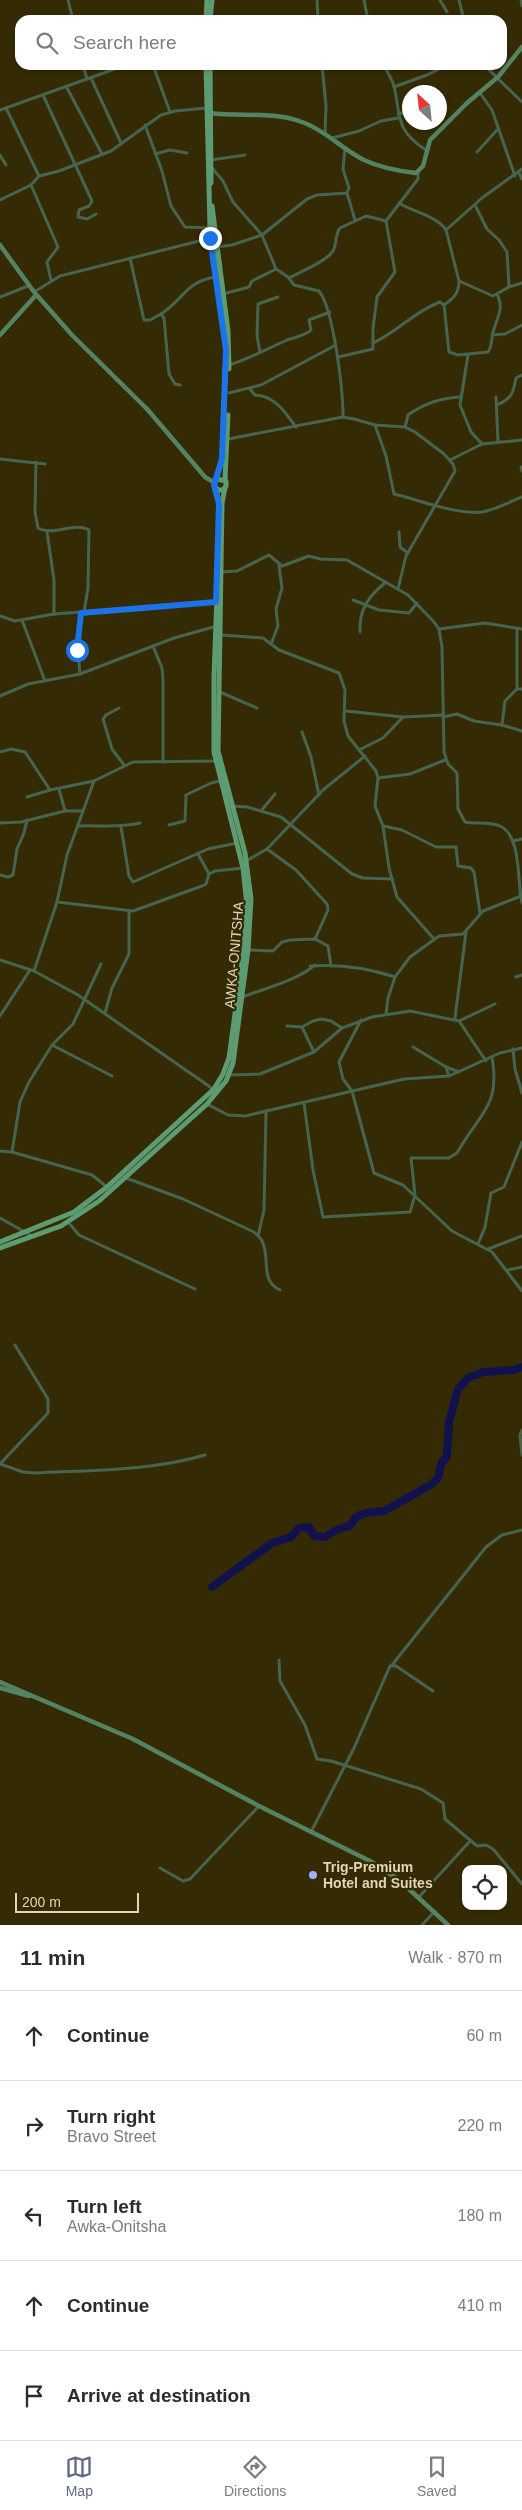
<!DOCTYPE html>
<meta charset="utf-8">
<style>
body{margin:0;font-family:Arial,sans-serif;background:#f2f2f3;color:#2b2b33}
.controls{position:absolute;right:15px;bottom:15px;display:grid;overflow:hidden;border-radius:10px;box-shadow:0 1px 4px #0004}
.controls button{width:45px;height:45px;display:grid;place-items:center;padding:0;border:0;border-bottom:1px solid #e1e1e2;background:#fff;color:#2b2b33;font:25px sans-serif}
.compass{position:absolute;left:402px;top:85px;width:45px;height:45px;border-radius:50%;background:#fff;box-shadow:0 1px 4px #0004;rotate:333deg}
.scale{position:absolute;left:15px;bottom:12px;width:124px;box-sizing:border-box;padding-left:5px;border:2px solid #dfd6b5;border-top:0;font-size:14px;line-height:18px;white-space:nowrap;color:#dfd6b5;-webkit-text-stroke:4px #342b05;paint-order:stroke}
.stop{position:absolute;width:15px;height:15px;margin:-11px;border:4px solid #1a73e8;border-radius:50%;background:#fff}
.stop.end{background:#1a73e8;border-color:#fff;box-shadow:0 1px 5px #0008}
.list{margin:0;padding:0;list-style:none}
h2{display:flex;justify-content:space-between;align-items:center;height:65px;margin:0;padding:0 20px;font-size:21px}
h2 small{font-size:16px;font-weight:400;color:#7c7c81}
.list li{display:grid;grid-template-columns:32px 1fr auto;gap:15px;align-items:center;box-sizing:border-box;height:90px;padding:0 20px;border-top:1px solid #e1e1e2}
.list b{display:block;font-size:19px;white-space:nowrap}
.list p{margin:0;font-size:16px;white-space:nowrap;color:#7c7c81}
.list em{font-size:16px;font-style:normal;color:#7c7c81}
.icon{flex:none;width:28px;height:28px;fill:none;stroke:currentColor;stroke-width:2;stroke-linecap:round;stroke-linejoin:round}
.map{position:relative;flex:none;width:522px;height:1925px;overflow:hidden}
.search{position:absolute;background:#fff;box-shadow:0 1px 4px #0004;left:15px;right:15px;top:15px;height:55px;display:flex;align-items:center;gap:12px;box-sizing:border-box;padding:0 18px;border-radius:15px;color:#7c7c81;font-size:19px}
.sheet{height:515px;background:#fff}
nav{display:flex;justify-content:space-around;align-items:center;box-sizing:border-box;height:70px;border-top:1px solid #e1e1e2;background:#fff;font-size:14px;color:#7c7c81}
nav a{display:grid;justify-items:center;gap:2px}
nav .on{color:#61688e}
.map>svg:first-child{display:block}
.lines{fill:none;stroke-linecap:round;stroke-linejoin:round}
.river{stroke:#11114d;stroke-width:8}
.street{stroke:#476450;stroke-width:3}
.secondary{stroke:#548363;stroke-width:4.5}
.primary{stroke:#5d9b72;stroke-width:5}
.route{stroke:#1a73e8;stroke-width:6}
.poi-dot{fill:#a2b2fd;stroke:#342b05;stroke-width:2}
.labels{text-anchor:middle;stroke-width:4.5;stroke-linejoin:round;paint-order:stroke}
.street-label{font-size:14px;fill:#dfd6b5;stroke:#342b05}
.poi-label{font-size:14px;font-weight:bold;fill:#dfd6b5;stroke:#342b05;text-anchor:start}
</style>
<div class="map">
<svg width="522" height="1925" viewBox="0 0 522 1925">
<rect width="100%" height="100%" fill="#342b05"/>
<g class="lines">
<polyline class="river" points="212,1587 272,1543 291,1537 299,1528 309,1527 314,1536 325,1537 336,1530 350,1526 355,1518 365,1513 384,1511 432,1484 438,1478 441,1464 447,1456 449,1422 458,1389 468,1378 483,1372 514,1370 522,1367"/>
<g class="street">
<polyline points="68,0 73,20"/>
<polyline points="317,0 318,20"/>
<polyline points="364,0 368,20"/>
<polyline points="440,0 447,12"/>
<polyline points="459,0 464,20"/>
<polyline points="521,0 522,6"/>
<polyline points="83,65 87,79"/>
<polyline points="153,65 170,112"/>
<polyline points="322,65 326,106 325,133"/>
<path d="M 384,65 C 387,72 392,79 394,86 C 401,117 395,130 426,150"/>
<polyline points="484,65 522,102"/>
<polyline points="210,68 220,65"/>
<polyline points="91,78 121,143"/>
<polyline points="66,86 102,154"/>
<polyline points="394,87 427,75 447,65"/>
<polyline points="480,93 492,110 515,176"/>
<polyline points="43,95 92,201 89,206 79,210 78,217 87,219 96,214"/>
<polyline points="6,108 39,176"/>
<polyline points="0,110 126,65"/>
<polyline points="398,114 410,111"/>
<polyline points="145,125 162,171 171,206 185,227 210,228"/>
<polyline points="332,138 359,131 381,121 398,118"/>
<polyline points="345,148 343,169 349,188 347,193 355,220"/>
<polyline points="477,152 497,130"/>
<polyline points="155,154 170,150 187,153"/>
<polyline points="0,155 6,165"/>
<polyline points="211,160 245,155"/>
<path d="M 212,168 L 223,181 L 233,202 L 262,235 L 276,269 L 288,277 L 294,285 L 319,291 C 334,310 343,391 343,417"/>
<polyline points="519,173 522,179"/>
<polyline points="31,185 58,247 47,262 51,280"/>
<polyline points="0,200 31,185 39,176 59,171 111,151 161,115 175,111 206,108"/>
<path d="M 399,203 C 413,212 437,216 446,230 L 459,281 C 459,293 454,298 444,305"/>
<polyline points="475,205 487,229 499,240 507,252 509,287"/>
<polyline points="446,230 482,198 522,169"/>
<polyline points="216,247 232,245 262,235 307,199 317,195 347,193"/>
<polyline points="130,258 144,320 150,320 161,314 164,318 169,374 175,384 180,385"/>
<path d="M 289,278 C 300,272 327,261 333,251 C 337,244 335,234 340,228 L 366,216 L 386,221 L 418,179 L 418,173"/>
<polyline points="459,281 493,296 509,287 522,283"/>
<polyline points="34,292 60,276 211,238"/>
<polyline points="223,294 249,287 252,281 276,269"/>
<polyline points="0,297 28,286"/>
<path d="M 444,305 L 449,352 L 458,355 L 488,352 C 492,347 491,340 493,333 C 496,318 505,310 497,294"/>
<path d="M 161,314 C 183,300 186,281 216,277"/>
<polyline points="492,335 505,334 522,325"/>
<path d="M 373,343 C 397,332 415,311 440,302 L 444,305"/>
<polyline points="260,352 257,336 258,304 278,297"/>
<polyline points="468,355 460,405 471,432 482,444"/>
<polyline points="338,357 373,349 373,328 377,297 395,272 386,221"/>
<path d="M 229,365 C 249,359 267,349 287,340 C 295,337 305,336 311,330 L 309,320 L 330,312"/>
<path d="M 250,389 L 255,395 C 275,396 285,412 296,427"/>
<polyline points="229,393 261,385 334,346"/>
<polyline points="496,397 498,442"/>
<path d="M 497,405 C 512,398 513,394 516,378 L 522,375"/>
<path d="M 375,425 L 386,456 L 394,494 C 419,500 457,515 482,512 C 495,510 509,502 522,497"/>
<path d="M 405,427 L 408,415 C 423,404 441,398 460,397"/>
<polyline points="228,439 343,417 354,419 375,425 405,427 415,432 444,454 453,464 455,471 406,556 398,589"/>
<polyline points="0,459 45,464"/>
<polyline points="450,460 482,444 522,440"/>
<path d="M 36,462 L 35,512 L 38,528 C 54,537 74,521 89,530 L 88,588 L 84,612"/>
<polyline points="521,467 522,471"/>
<polyline points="47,532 54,580 54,614"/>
<polyline points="399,532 400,547 408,553"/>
<path d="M 220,572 L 237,571 L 269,555 L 282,566 L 309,556 L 320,559 L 347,560 L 408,595 L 434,622 L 439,629 L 442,647 L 444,752 L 448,764 L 457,773 L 458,809 L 465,822 C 476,824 490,822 500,826 C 522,836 517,883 522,903"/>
<polyline points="353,600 379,610 409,613 417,603"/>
<polyline points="0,616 15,621 54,614 216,602"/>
<polyline points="22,620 45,681"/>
<polyline points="439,629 485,623 522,629"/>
<polyline points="517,629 517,689"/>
<path d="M 360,632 C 359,608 369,596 386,582"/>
<polyline points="221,635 263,638 279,650 339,673 345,690 344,721 348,736 376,771 378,778 375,806 383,826 389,868 397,897 434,939"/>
<polyline points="271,644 278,626 276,609 282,588 279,566"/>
<polyline points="153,646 162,668 163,679 163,762"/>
<polyline points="80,674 77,642 81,613"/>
<polyline points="220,692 257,708"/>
<polyline points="0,696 28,684 80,674 174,638 217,626"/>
<polyline points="119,708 106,715 103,719 112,749 124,765"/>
<polyline points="346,711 403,717 444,715"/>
<polyline points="443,717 457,714 474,721 502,725 522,731"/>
<polyline points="502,725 505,701 517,689 522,689"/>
<polyline points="302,732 311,757 319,795"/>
<polyline points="359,750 383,738 403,717"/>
<polyline points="0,752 11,749 25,752 50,790"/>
<polyline points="378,778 410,774 445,760"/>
<polyline points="59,789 65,811"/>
<polyline points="27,797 50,790 94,781"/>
<polyline points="231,806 247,807 281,817 352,874 363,878 393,879"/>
<polyline points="261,811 275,794"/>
<polyline points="0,823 21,822 65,811 83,811"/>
<polyline points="169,825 185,821 186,795 211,783 220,781"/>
<path d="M 78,826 C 99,825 119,828 140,823"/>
<polyline points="383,826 402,830 436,847 456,847 458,866 471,868 474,872 480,913"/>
<polyline points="121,827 129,876 133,882 208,849 237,843"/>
<polyline points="513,841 522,839"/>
<polyline points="267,849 296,870 327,904 328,910 315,939"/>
<polyline points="198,854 209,874"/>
<polyline points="246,861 267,849 323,790 365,756"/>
<polyline points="0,875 8,877 13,875 17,849 24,833 27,820"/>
<polyline points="57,902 133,911 202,886 206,884 209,874 215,871 243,868"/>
<polyline points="249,950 273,951 282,942 290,940 315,939 328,946 331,966"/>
<polyline points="0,960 34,971 78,995 213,1089"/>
<path d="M 310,966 C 338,964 368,968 395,977"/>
<polyline points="34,971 57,902 67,855 94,781 133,762 217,761"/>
<polyline points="516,977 522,975"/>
<path d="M 242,997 C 266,988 296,981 315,965"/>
<polyline points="105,1013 112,988 129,954 129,911"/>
<polyline points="386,1014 388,998 395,977 410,957 439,936 463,934 483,911 521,896"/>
<polyline points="0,1016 30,970"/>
<polyline points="455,1018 466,932"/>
<polyline points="361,1020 339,1062 343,1079 352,1091 374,1173 403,1185 452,1231 492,1252 522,1291"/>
<polyline points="459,1021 495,1004"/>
<polyline points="287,1026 302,1027 313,1021 321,1019 331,1021 342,1028"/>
<polyline points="302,1027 314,1052"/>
<polyline points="52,1045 112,1076"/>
<polyline points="413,1047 446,1067 449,1076"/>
<polyline points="513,1049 515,1069 522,1093"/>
<polyline points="446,1067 459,1072"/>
<polyline points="229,1075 260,1074 314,1052 342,1028 372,1017 410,1011 459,1021 486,1061"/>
<path d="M 304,1103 L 313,1170 L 323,1217 L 410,1212 L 415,1195 L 411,1158 L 449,1158 L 457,1153 C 479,1113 501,1107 492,1057"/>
<polyline points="207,1104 228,1115 245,1116 404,1079 449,1076 500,1053 522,1048"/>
<polyline points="0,1151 12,1152 92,1175 107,1187"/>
<polyline points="12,1152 20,1102 29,1082 52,1045 73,1024 101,964"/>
<path d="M 126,1178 L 183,1199 L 254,1232 C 257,1235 261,1238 262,1241 C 271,1258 259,1280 280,1290"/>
<polyline points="0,1218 32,1236"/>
<polyline points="68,1222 79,1235 195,1289"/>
<polyline points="258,1236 264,1210 266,1112"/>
<polyline points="478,1244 485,1227 491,1193 504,1187 522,1142"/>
<polyline points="488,1249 522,1236"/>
<polyline points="508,1270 522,1267"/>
<polyline points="522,1430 520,1435 522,1455"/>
<path d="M 0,1464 L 23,1472 L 34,1473 C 90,1470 151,1471 205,1455"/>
<polyline points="0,1464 48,1413 48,1399 15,1345"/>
<polyline points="279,1660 280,1681 305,1725 317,1759 331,1761 421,1789 443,1803 445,1819 477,1846 486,1845 493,1849 522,1884"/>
<polyline points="392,1665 486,1547 502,1535 522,1530"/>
<polyline points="311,1832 354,1748 390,1666 396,1666 433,1691"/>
<polyline points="160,1868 183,1881 190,1879 259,1806"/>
<polyline points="419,1897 471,1840"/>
<polyline points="422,1925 435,1911"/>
</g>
<g class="secondary">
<path d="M 210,113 C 241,117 272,111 302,122 C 325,130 342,149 364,160 C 381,168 398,171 416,173 L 423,166 L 430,140 L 467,103 L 498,77 L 522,47"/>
<polyline points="0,245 34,292 72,335 148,410 205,477 215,483"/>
<polyline points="0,335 36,295"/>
<polyline points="0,1682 133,1739 259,1806 370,1861 398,1879 448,1925"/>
<polyline points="0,1688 29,1696"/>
</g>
<g class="primary">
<polyline points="206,20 207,0"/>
<polyline points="210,20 212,0"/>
<polyline points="206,65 210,228 226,350 222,459 214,485 218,490 223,490 226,486 226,481 217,479"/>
<polyline points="210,65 211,183"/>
<polyline points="212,206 228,331 229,369"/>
<polyline points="225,479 228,415"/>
<polyline points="0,1242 74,1212 107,1187 214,1089 223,1074 229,1058 244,948 247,906 243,868 214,752 214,677 219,540 219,505 216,488"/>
<polyline points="0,1248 61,1226 99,1201 207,1104 226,1081 233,1063 248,950 251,899 245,853 218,751 222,503 225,488"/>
</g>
</g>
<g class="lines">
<polyline class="route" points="77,650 81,613 216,602 219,504 214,485 222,459 226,350 210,238"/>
</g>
<circle class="poi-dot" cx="313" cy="1875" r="5"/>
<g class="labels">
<g class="street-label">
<text transform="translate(234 955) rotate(-85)" y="5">AWKA-ONITSHA</text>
</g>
<g class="poi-label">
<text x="323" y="1872">Trig-Premium<tspan x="323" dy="16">Hotel and Suites</tspan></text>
</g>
</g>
</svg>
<div class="controls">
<button><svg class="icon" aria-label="locate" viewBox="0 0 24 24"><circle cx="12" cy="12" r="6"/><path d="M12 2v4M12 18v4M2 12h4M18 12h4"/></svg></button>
</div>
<svg class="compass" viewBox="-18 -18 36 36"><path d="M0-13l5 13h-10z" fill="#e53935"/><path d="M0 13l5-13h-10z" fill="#7c7c81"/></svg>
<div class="scale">200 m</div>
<div class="stop" style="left:77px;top:650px"></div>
<div class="stop end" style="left:210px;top:238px"></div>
<div class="search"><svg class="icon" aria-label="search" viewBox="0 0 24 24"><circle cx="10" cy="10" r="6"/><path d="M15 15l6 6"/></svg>Search here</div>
</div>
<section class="sheet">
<h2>11 min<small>Walk · 870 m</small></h2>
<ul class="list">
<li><svg class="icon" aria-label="ahead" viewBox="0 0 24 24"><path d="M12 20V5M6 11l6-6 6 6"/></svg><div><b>Continue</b></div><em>60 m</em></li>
<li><svg class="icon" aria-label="right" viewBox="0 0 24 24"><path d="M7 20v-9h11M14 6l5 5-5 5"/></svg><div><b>Turn right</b><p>Bravo Street</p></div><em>220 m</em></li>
<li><svg class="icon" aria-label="left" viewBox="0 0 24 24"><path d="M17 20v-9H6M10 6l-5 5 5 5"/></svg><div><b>Turn left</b><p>Awka-Onitsha</p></div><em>180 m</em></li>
<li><svg class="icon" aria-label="ahead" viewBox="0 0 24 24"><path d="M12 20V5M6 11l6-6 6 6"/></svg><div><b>Continue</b></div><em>410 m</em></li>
<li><svg class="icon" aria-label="arrive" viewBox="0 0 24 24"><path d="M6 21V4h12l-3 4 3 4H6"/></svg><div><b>Arrive at destination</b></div></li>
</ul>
</section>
<nav>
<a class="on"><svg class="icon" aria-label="map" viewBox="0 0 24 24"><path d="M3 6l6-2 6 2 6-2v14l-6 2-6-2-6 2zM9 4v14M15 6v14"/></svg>Map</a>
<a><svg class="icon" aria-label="directions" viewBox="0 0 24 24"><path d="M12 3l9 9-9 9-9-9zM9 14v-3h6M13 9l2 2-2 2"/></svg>Directions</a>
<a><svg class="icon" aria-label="saved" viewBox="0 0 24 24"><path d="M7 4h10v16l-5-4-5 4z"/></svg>Saved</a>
</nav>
